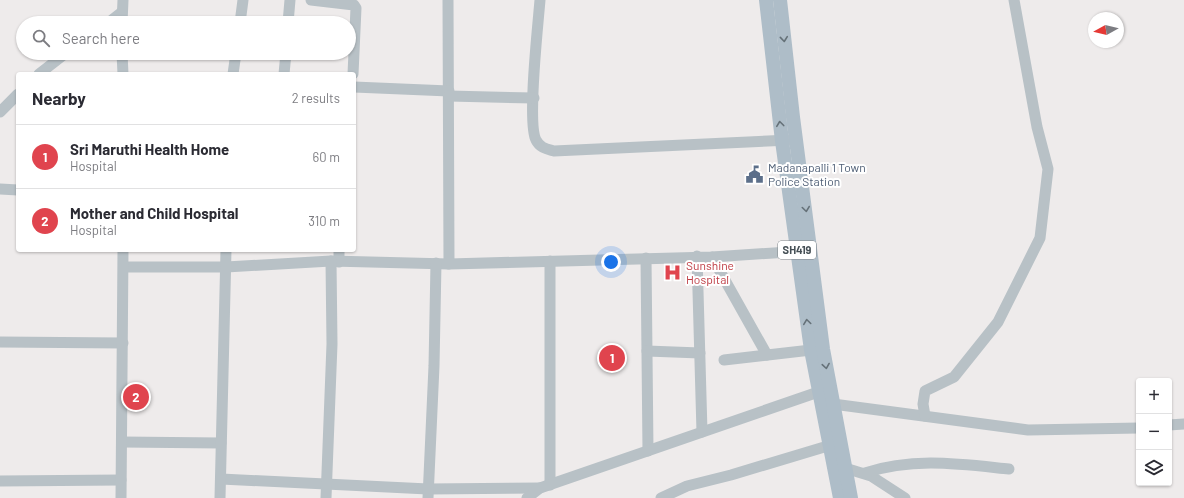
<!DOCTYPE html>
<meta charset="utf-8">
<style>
body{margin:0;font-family:Barlow,sans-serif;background:#f2f2f3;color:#2b2b33}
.controls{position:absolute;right:12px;bottom:12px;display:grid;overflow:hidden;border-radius:4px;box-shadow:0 1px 3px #0004}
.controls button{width:36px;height:36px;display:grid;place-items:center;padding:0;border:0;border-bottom:1px solid #e1e1e2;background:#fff;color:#2b2b33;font:20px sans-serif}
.compass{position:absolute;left:1088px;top:12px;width:36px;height:36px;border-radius:50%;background:#fff;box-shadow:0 1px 3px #0004;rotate:262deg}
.you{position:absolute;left:611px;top:262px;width:14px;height:14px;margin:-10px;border:3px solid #fff;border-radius:50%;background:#1a73e8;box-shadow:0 0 0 6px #1a73e833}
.badge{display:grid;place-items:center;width:26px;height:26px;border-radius:50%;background:#2c7bc7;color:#fff;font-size:13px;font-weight:700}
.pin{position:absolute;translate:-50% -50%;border:2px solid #fff;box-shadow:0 1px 4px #0006}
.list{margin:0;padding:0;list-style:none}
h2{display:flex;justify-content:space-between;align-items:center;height:52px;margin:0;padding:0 16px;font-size:17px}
h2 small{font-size:13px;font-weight:400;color:#7c7c81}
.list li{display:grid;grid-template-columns:26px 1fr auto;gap:12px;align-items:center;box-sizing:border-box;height:64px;padding:0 16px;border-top:1px solid #e1e1e2}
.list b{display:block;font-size:15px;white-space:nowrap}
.list p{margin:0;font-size:13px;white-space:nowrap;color:#7c7c81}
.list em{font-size:13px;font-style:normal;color:#7c7c81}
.icon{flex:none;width:22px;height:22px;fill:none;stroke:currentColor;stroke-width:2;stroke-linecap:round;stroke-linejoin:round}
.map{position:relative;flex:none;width:1184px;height:498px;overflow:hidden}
.search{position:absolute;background:#fff;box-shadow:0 1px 3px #0004;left:16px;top:16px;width:340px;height:44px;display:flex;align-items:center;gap:10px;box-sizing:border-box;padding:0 14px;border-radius:22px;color:#7c7c81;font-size:15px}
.panel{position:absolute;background:#fff;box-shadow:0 1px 3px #0004;left:16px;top:72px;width:340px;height:180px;border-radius:4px}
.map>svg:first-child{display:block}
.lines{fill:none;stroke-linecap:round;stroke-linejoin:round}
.minor{stroke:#b8c1c6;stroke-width:11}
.major{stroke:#aebdc8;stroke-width:14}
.oneway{stroke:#657178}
.labels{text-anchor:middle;stroke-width:4;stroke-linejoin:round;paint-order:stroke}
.shield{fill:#fff;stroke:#7e8489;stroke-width:1}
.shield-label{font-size:11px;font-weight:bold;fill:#465056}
.service-label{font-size:12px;fill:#4e5e75;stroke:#fff;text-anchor:start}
.health-label{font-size:12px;fill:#be3a42;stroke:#fff;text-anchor:start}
</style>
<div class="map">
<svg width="1184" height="498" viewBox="0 0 1184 498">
<rect width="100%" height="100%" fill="#eeebeb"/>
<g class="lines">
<g class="minor">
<polyline points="311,0 354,5 356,8 353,74"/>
<polyline points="448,0 449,264"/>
<path d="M 540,0 C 538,25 527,123 536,140 C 540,148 547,149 554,151 L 790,140"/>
<polyline points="108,23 122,12"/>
<polyline points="122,23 123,0"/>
<polyline points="240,23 243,0"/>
<polyline points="288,23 290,0"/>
<polyline points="122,53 123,74"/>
<polyline points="39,74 66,53"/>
<polyline points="233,74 236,53"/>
<polyline points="284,74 286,53"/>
<polyline points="354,87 449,91"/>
<polyline points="449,96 534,98"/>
<polyline points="0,112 18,94"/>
<polyline points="0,189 18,190"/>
<polyline points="339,250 339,262"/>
<polyline points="697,256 702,432"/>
<polyline points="712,257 767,355"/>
<polyline points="646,258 648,451"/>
<polyline points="550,261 550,485"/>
<polyline points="124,267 226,267 331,261 449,264 712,257 804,251"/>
<polyline points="0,342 123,343"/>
<polyline points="647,351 700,353"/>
<polyline points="724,360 811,350"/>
<polyline points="833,404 1028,430 1139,428"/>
<polyline points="925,416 923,404 925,391 954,377 998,322 1040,238 1048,169 1037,127 1014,0"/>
<polyline points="1169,425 1184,424"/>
<polyline points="122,442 221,443"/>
<polyline points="845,468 871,476 905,498"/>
<path d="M 865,473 C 913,457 960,464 1009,469"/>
<polyline points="221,479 428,489 540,488"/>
<polyline points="0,481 121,480"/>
<polyline points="121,498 123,250"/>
<polyline points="220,498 226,250"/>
<polyline points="326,498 332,344 331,261"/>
<polyline points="428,498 434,366 436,263"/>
<polyline points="527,498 540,488 827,389"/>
<polyline points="661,498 687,486 731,475 831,445"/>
</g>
<g class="major">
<polyline points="766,0 782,141 811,350 840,498"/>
<polyline points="780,0 793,117 823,349 851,498"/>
</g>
</g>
<defs><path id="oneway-chevron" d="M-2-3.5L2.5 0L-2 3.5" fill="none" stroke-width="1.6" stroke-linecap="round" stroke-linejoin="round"/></defs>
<g class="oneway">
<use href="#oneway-chevron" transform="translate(784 39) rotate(84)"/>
<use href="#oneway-chevron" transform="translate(780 124) rotate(-97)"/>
<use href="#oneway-chevron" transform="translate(806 209) rotate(82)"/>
<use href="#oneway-chevron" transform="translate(807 322) rotate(-98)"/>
<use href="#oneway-chevron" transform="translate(826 366) rotate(81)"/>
</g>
<defs>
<symbol id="civic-bare" viewBox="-9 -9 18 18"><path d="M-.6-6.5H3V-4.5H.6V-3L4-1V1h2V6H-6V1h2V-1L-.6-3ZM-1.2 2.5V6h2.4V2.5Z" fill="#5c6f8a" stroke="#fff" stroke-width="2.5" paint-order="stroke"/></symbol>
<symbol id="hospital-bare" viewBox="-9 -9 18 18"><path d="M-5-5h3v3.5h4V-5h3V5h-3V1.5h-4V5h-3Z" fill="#e0444e" stroke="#fff" stroke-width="2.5" paint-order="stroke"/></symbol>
</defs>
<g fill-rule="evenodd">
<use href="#civic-bare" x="742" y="162" width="25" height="25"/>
<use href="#hospital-bare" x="660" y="260" width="25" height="25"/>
</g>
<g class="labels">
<rect class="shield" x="778" y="241" width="38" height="18" rx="3"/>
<g class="shield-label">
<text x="797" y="254">SH419</text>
</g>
<g class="service-label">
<text x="768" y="172">Madanapalli 1 Town<tspan x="768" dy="14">Police Station</tspan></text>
</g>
<g class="health-label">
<text x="686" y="270">Sunshine<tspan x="686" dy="14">Hospital</tspan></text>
</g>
</g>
</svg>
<div class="controls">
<button>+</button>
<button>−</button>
<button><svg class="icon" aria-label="layers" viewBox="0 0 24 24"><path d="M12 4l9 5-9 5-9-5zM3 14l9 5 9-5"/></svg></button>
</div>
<svg class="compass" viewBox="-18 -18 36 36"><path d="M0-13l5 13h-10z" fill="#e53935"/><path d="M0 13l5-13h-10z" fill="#7c7c81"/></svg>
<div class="you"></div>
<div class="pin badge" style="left:612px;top:358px;background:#e0444e">1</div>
<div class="pin badge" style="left:136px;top:397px;background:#e0444e">2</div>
<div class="search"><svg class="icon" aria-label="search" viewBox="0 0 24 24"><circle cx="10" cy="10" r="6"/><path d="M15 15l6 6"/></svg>Search here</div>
<section class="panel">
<h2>Nearby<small>2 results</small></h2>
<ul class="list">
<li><span class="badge" style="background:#e0444e">1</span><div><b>Sri Maruthi Health Home</b><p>Hospital</p></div><em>60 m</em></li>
<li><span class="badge" style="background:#e0444e">2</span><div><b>Mother and Child Hospital</b><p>Hospital</p></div><em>310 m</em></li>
</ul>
</section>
</div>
